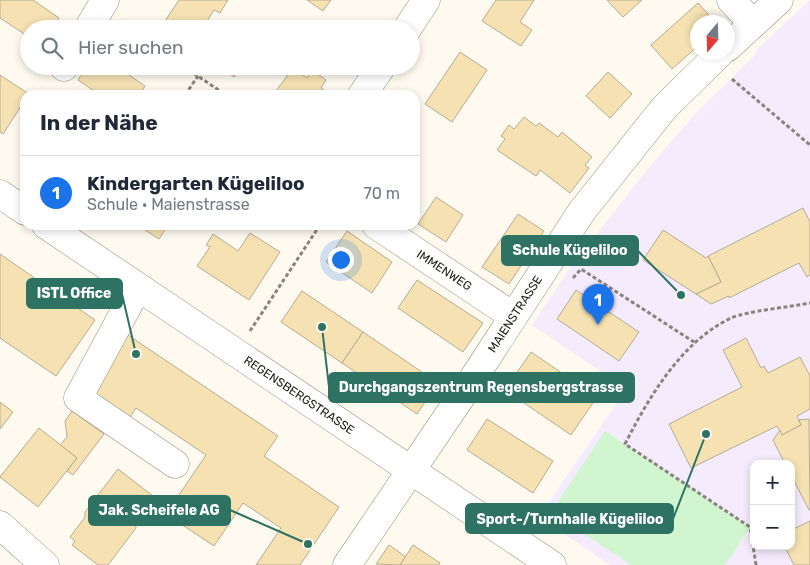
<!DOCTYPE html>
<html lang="de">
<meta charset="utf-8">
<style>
body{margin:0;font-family:Rubik,sans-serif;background:#f6f6f7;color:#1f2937}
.controls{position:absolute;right:15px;bottom:15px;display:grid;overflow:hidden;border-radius:10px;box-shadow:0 2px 8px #0003}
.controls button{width:45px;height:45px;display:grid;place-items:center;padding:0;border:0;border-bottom:1px solid #e0e1e3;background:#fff;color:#1f2937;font:25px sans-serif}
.compass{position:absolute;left:690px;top:15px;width:45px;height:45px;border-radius:50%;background:#fff;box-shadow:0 2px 8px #0003;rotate:199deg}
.you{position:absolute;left:340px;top:259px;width:18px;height:18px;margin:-12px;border:4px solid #fff;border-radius:50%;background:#1a73e8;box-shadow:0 0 0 8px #1a73e833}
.badge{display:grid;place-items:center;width:32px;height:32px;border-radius:50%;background:#1a73e8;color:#fff;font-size:16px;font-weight:700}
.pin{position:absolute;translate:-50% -41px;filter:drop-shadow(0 1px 2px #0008)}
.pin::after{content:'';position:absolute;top:26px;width:18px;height:15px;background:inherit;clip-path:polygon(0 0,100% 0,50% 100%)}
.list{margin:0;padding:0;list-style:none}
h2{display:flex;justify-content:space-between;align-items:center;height:65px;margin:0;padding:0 20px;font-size:21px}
h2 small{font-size:16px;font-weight:400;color:#747a83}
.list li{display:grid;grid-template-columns:32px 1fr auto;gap:15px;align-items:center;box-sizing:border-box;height:75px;padding:0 20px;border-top:1px solid #e0e1e3}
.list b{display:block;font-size:19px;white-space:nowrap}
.list p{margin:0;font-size:16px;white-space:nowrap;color:#747a83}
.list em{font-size:16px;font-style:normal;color:#747a83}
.icon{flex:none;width:28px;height:28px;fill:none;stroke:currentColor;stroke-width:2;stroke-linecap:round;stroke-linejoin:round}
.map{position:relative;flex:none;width:810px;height:565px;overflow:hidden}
.search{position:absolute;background:#fff;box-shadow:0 2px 8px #0003;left:20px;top:20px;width:400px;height:55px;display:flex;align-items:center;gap:12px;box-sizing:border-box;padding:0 18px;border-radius:28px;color:#747a83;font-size:19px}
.panel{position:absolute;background:#fff;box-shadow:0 2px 8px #0003;left:20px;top:90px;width:400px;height:140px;border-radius:15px}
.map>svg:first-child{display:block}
.education{fill:#f4ecfd;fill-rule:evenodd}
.green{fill:#d1f5ce}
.building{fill:#f5e1b2;stroke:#b5ac96}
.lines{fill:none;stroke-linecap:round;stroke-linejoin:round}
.minor-casing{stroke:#988f79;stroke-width:29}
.path{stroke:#89857c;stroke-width:3;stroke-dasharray:4 2.5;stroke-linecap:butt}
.minor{stroke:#fff;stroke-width:28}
.labels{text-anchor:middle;stroke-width:4.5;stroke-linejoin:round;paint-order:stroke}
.street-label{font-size:12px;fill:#201d15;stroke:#fefaf0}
.leader{fill:none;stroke:#2e7264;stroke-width:2}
.callout-dot{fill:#2e7264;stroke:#fefaf0;stroke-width:2}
.callout{fill:#2e7264;stroke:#2e7264;stroke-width:2}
.callout-label{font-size:14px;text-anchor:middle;font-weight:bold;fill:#fff}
</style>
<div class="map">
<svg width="810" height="565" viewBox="0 0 810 565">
<rect width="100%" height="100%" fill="#fefaf0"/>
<path class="education" d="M 810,0 L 810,565 L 610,565 L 539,517 L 626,389 L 532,325 L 572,265 L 655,160 L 697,112 L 756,54 L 758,48 ZM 754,464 L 791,464 L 791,546 L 754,546 Z"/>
<polygon class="green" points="605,431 750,527 725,565 631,565 551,512"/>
<g class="building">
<polygon points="0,0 33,0 59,18 52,29 29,29 29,37 0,18"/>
<polygon points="179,0 228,0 220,13 214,10 202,29 164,29 161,27"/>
<polygon points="307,0 331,0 323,11"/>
<polygon points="496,0 534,0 520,22 532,30 521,46 482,21"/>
<polygon points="607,0 642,0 623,17"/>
<polygon points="698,3 715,22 698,22 698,46 672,69 651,45"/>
<polygon points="460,52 487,70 452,122 425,104"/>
<polygon points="87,66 116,66 145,86 139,95 100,95 78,80"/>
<polygon points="219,66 241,66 234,77"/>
<polygon points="293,68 307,78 312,70 326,80 321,88 325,91 322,95 273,95"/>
<polygon points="608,72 632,94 610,118 586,96"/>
<polygon points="0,75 29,94 25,95 25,100 3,134 0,132"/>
<polygon points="524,117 536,126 539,123 558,137 562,132 592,157 585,165 589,168 570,193 540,170 536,176 497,150 505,139 501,136 509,125 514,129"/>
<polygon points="436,197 463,215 446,242 418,224"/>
<polygon points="803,208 810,222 810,275 807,277 799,263 729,298 729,296 711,304 696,294 721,282 708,256"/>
<polygon points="518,214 544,231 509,284 482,267"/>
<polygon points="137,225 168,225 159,239"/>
<polygon points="663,230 706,258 708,256 721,282 696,294 643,260"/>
<polygon points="347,231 392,262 372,293 326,262"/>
<polygon points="250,233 280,252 249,300 197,266 210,247 206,245 213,234 238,251"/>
<polygon points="0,254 95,320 56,376 0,338"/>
<polygon points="417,280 483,323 463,352 398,308"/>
<polygon points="576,290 639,332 619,361 557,319"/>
<polygon points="302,291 363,332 342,363 281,322"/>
<polygon points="363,332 438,383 417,414 342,363"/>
<polygon points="128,335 278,436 264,456 339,507 300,565 256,565 281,528 243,503 214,546 166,514 206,455 136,408 127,422 87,395"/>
<polygon points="746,338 761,368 764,366 768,373 800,357 810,376 810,409 797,416 801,425 782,435 777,426 691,468 669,424 742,387 723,350"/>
<polygon points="531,352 597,397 571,435 505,390"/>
<polygon points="0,402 13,412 0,429"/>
<polygon points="72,411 104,434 73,475 67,471 77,458 60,445 67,437 65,421"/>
<polygon points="487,419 553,461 533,493 467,450"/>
<polygon points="809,419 810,510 809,510 791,475 791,464 785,464 773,440 780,430 782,435 801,425 799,420"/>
<polygon points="39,428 77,458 38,507 0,477"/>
<polygon points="118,469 153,496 135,519 136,528 108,565 98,565 72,545 75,541 70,537 85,517 85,512"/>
<polygon points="810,521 810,565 794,565 784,546 791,546 791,530"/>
<polygon points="389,545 406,557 400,565 376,564"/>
<polygon points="413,545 440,563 439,565 400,565"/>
</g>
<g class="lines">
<defs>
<g id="minor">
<polyline points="731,0 753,24"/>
<polyline points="88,29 105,0"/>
<polyline points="407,29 426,0"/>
<polyline points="728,47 779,0"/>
<polyline points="64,67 64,66"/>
<polyline points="362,95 382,66"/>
<polyline points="0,194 25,211"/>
<path id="s1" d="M 46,225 L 552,565"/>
<path id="s2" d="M 376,225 L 513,316"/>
<polyline points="138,287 78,398 175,464"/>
<polyline points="0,525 45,565"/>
<path id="s3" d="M 347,565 L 469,385 L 582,211 L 664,108 L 721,52"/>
</g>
</defs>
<use href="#minor" class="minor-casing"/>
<g class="path">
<polyline points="126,20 127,29"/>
<polyline points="183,66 226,95"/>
<polyline points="732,79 810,145"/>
<polyline points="185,95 198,76"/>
<polyline points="573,278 581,269 694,342"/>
<polyline points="250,331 320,225"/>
<path d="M 756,565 L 750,527 L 625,444 C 649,397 681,342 731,318 C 747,311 790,307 810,303"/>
</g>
<use href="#minor" class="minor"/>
</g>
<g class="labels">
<g class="street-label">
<text dy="4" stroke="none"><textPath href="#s2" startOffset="82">IMMENWEG</textPath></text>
<text dy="4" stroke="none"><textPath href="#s3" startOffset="302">MAIENSTRASSE</textPath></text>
<text dy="4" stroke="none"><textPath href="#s1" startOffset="305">REGENSBERGSTRASSE</textPath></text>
</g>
</g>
<path class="leader" d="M681 295L638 251M136 354L122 294M322 327L329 387M308 544L230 510M706 434L673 519"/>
<g class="callout-dot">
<circle cx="681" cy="295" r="5"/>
<circle cx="136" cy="354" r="5"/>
<circle cx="322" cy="327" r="5"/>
<circle cx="308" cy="544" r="5"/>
<circle cx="706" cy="434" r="5"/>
</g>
<g class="callout">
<rect x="502" y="236" width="136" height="29" rx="5"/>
<rect x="27" y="279" width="95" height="29" rx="5"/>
<rect x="329" y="373" width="305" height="29" rx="5"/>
<rect x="89" y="496" width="141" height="29" rx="5"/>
<rect x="466" y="504" width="207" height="29" rx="5"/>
</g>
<g class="callout-label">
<text x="570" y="255">Schule Kügeliloo</text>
<text x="74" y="298">ISTL Office</text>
<text x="481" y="392">Durchgangszentrum Regensbergstrasse</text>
<text x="159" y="515">Jak. Scheifele AG</text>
<text x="570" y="524">Sport-/Turnhalle Kügeliloo</text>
</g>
</svg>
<div class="controls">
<button>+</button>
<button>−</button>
</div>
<svg class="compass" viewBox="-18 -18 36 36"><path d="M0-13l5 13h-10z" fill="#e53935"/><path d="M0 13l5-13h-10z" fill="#747a83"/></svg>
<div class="you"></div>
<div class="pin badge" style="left:598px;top:325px">1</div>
<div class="search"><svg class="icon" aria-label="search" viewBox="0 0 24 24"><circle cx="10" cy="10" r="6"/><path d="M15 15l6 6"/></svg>Hier suchen</div>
<section class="panel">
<h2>In der Nähe<small></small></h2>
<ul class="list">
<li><span class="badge">1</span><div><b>Kindergarten Kügeliloo</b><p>Schule · Maienstrasse</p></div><em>70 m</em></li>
</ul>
</section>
</div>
